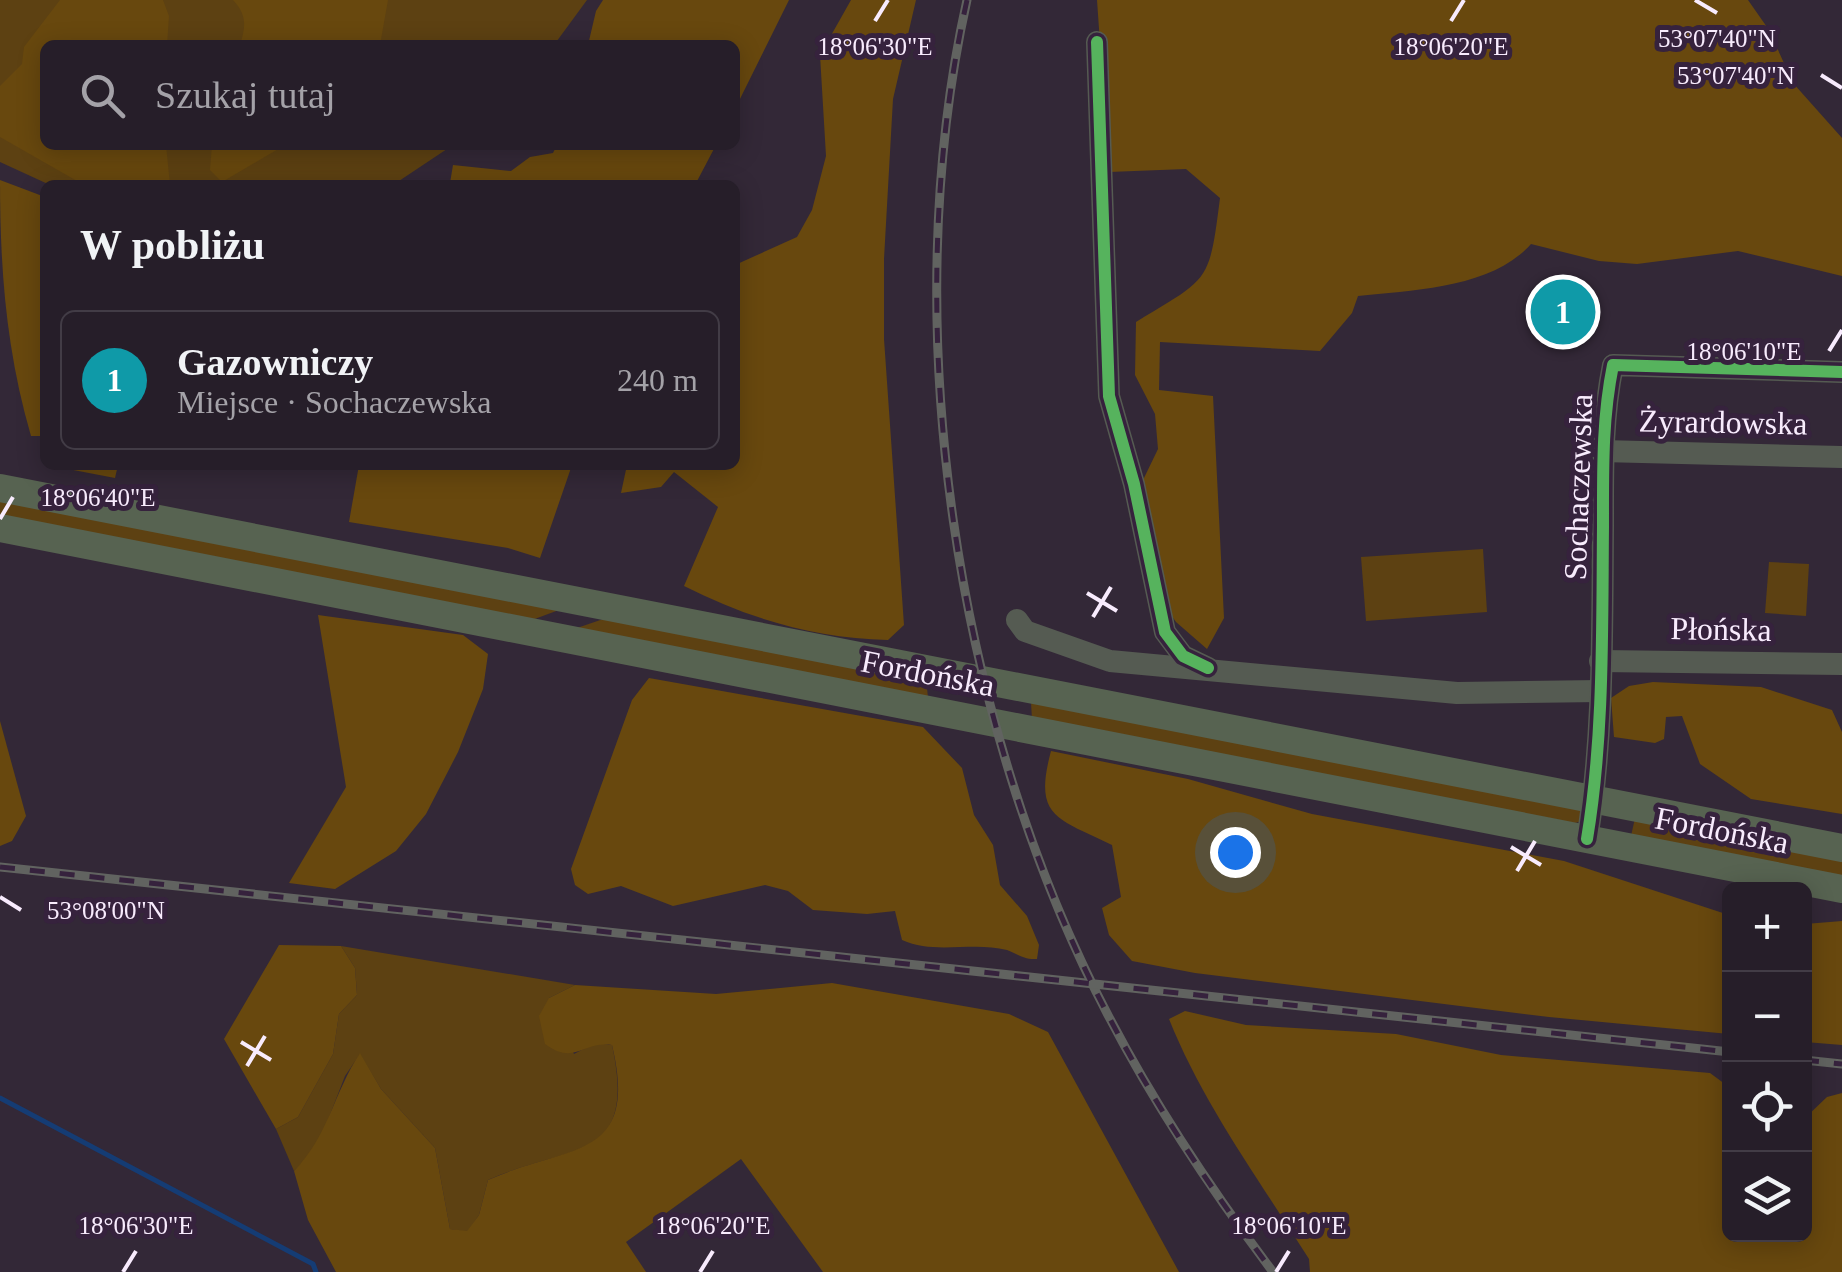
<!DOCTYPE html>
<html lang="pl">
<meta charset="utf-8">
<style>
body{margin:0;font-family:Georgia,serif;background:#2e2731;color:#f1f3f6}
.controls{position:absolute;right:30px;bottom:30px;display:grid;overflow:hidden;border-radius:15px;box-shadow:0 5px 25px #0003}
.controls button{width:90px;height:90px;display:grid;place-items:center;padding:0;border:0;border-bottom:2px solid #423c46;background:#261e29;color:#f1f3f6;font:50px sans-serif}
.you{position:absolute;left:1235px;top:852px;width:35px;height:35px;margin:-25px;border:8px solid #fff;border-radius:50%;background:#1a73e8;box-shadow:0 0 0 15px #1a73e833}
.badge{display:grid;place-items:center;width:65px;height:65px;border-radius:50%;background:#ea580c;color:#fff;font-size:32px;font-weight:700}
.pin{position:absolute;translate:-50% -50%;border:5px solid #fff;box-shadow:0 2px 10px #0006}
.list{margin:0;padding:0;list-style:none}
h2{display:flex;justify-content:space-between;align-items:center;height:130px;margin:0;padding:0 40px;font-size:42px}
h2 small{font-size:32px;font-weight:400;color:#a4a2a8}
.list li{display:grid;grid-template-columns:65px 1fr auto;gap:30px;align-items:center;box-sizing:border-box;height:140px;margin:0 20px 20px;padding:0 20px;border:2px solid #423c46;border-radius:15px}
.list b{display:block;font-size:38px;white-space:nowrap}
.list p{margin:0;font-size:32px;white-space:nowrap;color:#a4a2a8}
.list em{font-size:32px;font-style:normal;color:#a4a2a8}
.icon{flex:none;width:55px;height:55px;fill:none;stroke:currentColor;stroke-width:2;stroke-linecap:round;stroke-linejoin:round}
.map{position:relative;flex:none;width:1842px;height:1272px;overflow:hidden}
.search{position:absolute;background:#261e29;box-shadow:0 5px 25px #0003;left:40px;top:40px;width:700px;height:110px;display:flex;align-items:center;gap:25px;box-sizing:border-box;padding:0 35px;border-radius:15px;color:#a4a2a8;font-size:38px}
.panel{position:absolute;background:#261e29;box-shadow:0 5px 25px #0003;left:40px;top:180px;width:700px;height:290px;border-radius:15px}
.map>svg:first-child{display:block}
.green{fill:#5d4112}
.forest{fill:#68480e}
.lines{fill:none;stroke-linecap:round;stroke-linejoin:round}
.stream{stroke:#153c74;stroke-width:5}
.minor{stroke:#555b52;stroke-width:22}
.major{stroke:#576351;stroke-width:28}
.rail-casing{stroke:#616360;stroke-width:9}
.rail{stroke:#36223d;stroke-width:5;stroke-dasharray:15;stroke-linecap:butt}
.cycleway-casing{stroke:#36223d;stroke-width:19}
.cycleway{stroke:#56b35d;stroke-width:12}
.ticks{fill:none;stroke:#f8ebfd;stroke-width:4}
.labels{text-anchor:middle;stroke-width:10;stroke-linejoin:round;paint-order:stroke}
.street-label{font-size:32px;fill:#f8ebfd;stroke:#36223d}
.ticks-label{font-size:25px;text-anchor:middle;fill:#f8ebfd;stroke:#36223d;stroke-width:10;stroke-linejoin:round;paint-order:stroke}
</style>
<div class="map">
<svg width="1842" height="1272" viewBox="0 0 1842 1272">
<rect width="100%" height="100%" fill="#332837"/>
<g class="green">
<polygon points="0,0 587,0 554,45 45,45 45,145 453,145 393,185 50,185 0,162"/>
<polygon points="0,497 567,607 532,620 0,516"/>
<polygon points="1483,549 1487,612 1366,621 1361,557"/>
<polygon points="1769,562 1809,564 1806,616 1765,613"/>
<polygon points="612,616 926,680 928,697 577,628"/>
<polygon points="1031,702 1579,805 1582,821 1575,823 1032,720"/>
<polygon points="1635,818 1842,858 1842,877 1631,836"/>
<path d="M 341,946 L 575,985 L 549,998 L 574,1054 L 595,1043 L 612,1045 C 638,1164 570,1143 488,1180 L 479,1215 L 467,1232 L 450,1229 L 435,1148 L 381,1089 L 360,1054 L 345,1076 L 317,1148 L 294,1171 L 276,1129 L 298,1117 L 333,1054 L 339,1014 L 357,995 L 355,968 Z"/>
</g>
<g class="forest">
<polygon points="60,0 163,0 169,16 167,45 45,45 45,145 166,145 170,185 84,185 0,137 0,86 22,64 24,47"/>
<path d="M 233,0 L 388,0 L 380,45 L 240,45 C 246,26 247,15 233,0 Z"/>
<polygon points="603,0 789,0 735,109 735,45 588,45 596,11"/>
<path d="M 851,0 L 916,0 L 893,99 L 884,259 L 884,339 L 904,625 L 888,640 C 815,638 749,619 684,586 L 718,507 L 674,472 L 661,487 L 621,493 L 627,465 L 735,465 L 735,265 L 797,237 L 812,210 L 826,156 L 820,55 Z"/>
<path d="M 1097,0 L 1748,0 L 1769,30 L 1793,83 L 1842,138 L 1842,276 L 1738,251 L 1637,264 L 1599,261 L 1531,244 C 1492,288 1415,290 1358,296 L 1352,313 L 1320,351 L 1160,342 L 1159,390 L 1213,396 L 1224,618 L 1207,649 L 1176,622 L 1158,596 L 1143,511 L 1144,478 L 1158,449 L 1155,414 L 1135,375 L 1136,322 C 1210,277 1209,284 1220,198 L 1186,169 L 1109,172 Z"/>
<polygon points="212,145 285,145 222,182 210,170"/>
<polygon points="557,145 716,145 695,185 450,183 453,165 511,171 530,157 553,153"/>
<path d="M 0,180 L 45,197 L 45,436 L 31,436 C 6,350 0,269 0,180 Z"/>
<polygon points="69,465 118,465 115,478 68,469"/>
<polygon points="359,465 572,465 540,558 508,548 349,522"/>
<polygon points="318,615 463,635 488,654 483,689 458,752 426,814 396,851 335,889 289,883 346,787"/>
<path d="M 649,678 L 923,727 L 962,768 L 974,815 L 993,845 L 1000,885 L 1027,916 L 1039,945 L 1037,959 C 1024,960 1018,954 1007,950 C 972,941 935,955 902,940 L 895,911 L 867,914 L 813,910 L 788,891 L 765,885 L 673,906 L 621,886 L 588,894 L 575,885 L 571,869 L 632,700 Z"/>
<polygon points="1653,682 1761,687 1832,710 1842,732 1842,814 1751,799 1700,764 1682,716 1666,717 1664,739 1655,743 1614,737 1611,698 1629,686"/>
<polygon points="0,721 26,816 12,841 0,846"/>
<path d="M 1051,751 L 1188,779 L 1312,814 L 1564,861 L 1729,915 L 1729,1034 L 1549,1017 L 1195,973 L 1132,961 L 1109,935 L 1102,908 L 1121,897 L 1112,845 C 1057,818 1033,818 1051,751 Z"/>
<polygon points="1842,921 1842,1045 1805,1042 1805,924"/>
<polygon points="279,945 341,946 355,968 357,995 339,1014 333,1054 298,1117 276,1129 224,1039"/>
<path d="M 832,983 L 1009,1014 L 1048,1032 L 1179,1272 L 823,1272 L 741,1159 L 626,1242 L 646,1272 L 336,1272 L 308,1220 L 294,1171 C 329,1135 333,1094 360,1053 L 381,1089 L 435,1148 L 450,1229 L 467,1231 L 479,1215 L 488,1180 C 567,1144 640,1162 612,1045 C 582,1041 575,1066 545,1044 L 539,1016 L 549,998 L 575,985 L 716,994 Z"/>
<path d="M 1185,1011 L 1246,1025 L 1396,1034 L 1501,1055 L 1710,1073 L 1729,1087 L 1730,1234 L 1804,1234 L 1805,1118 L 1827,1097 L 1842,1093 L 1842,1272 L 1310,1272 L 1309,1259 C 1260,1181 1203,1104 1169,1019 Z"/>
</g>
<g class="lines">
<polyline class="stream" points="0,1098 313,1264 316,1272"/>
<g class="minor">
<polyline points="1097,42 1109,396 1134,484 1165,632 1183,656 1208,668"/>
<polyline points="1602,451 1842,457"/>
<polyline points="1017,620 1025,631 1110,661 1457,693 1600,691"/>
<polyline points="1600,661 1842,664"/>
<path d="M 1587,839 C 1604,737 1602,630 1603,526 C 1603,471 1602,419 1613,365 L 1842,372"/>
</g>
<g class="major">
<polyline points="0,488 1842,848"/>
<polyline points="0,528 1842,889"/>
</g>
<defs>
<g id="rail">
<path d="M 967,0 C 895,323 955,725 1109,1017 C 1156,1107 1212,1191 1273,1272"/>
<polyline points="0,867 1730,1052"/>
<polyline points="1804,1060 1842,1064"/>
</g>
</defs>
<use href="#rail" class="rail-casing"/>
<use href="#rail" class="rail"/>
<defs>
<g id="cycleway">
<polyline points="1097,42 1109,396 1134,484 1165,632 1183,656 1208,668"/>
<path d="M 1587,839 C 1604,737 1602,630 1603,526 C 1603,471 1602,419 1613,365 L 1842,372"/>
</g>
</defs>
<use href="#cycleway" class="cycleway-casing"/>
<use href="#cycleway" class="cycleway"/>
</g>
<path class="ticks" d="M 1695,0 L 1717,13M 875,21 L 888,0M 1451,21 L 1464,0M 1821,75 L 1842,88M 1829,351 L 1842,330M 0,519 L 13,497M 1087,593 L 1117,611M 1093,617 L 1111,587M 1511,847 L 1541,865M 1517,871 L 1535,841M 0,897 L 21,910M 241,1042 L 271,1060M 247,1066 L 265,1036M 123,1272 L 136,1251M 700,1272 L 713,1251M 1276,1272 L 1289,1251"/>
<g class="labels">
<g class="street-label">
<text transform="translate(1723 422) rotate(1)" y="11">Żyrardowska</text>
<text transform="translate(1578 487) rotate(-88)" y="11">Sochaczewska</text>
<text transform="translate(1721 629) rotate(1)" y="11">Płońska</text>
<text transform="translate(928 673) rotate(11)" y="11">Fordońska</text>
<text transform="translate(1722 830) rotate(11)" y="11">Fordońska</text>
</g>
</g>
<g class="ticks-label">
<text x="1717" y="47">53°07'40"N</text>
<text x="875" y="55">18°06'30"E</text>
<text x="1451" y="55">18°06'20"E</text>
<text x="1736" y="84">53°07'40"N</text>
<text x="1744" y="360">18°06'10"E</text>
<text x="98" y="506">18°06'40"E</text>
<text x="106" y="919">53°08'00"N</text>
<text x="136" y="1234">18°06'30"E</text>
<text x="713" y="1234">18°06'20"E</text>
<text x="1289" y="1234">18°06'10"E</text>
</g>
</svg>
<div class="controls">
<button>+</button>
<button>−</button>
<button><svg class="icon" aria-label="locate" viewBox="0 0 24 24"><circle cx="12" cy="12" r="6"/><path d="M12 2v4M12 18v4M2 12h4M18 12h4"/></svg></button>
<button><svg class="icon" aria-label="layers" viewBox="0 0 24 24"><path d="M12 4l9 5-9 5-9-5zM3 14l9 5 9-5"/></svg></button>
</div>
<div class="you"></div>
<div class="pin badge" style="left:1563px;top:312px;background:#0f9aa8">1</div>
<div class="search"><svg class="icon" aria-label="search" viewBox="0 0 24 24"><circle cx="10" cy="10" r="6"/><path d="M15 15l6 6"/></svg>Szukaj tutaj</div>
<section class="panel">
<h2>W pobliżu<small></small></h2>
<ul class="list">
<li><span class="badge" style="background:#0f9aa8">1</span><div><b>Gazowniczy</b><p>Miejsce · Sochaczewska</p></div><em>240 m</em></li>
</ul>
</section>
</div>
